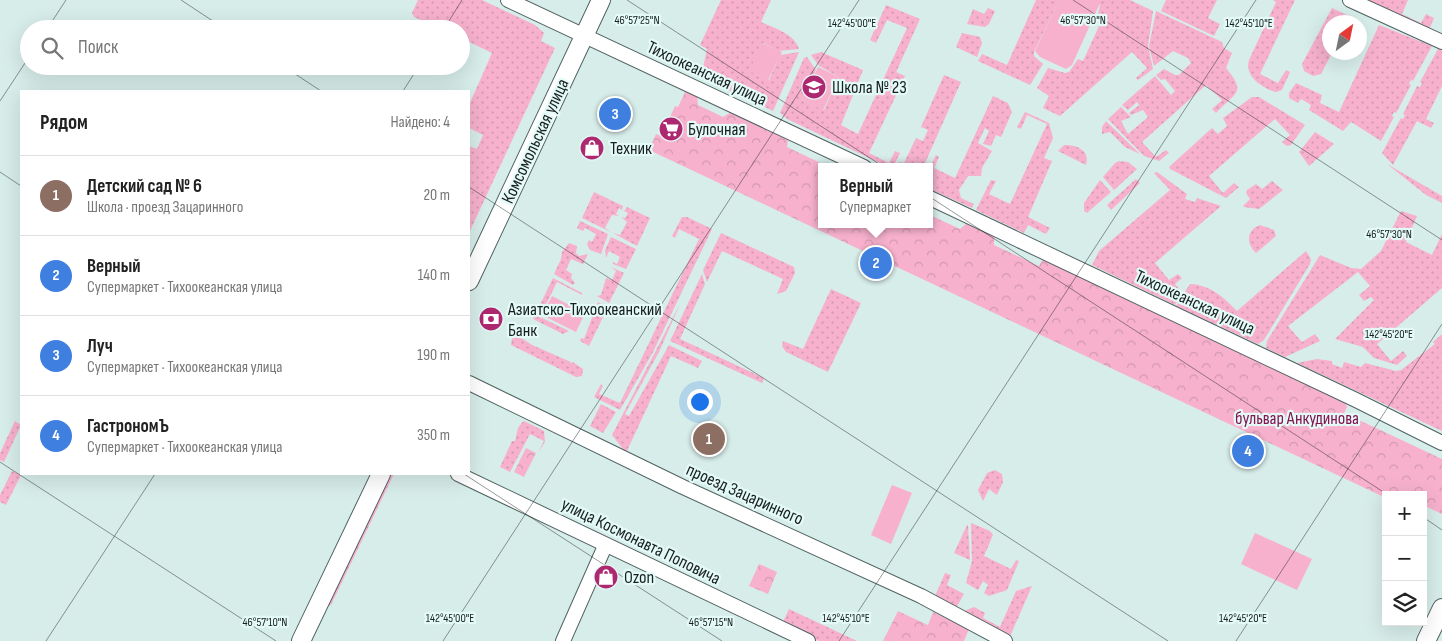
<!DOCTYPE html>
<html lang="ru">
<meta charset="utf-8">
<style>
body{margin:0;font-family:"Sofia Sans Condensed",sans-serif;background:#f6f6f6;color:#222}
.controls{position:absolute;right:15px;bottom:15px;display:grid;overflow:hidden;border-radius:0px;box-shadow:0 5px 20px #0002}
.controls button{width:45px;height:45px;display:grid;place-items:center;padding:0;border:0;border-bottom:1px solid #e0e0e0;background:#fff;color:#222;font:25px sans-serif}
.compass{position:absolute;left:1322px;top:15px;width:45px;height:45px;border-radius:50%;background:#fff;box-shadow:0 5px 20px #0002;rotate:33deg}
.you{position:absolute;left:699px;top:401px;width:18px;height:18px;margin:-12px;border:4px solid #fff;border-radius:50%;background:#1a73e8;box-shadow:0 0 0 8px #1a73e833}
.badge{display:grid;place-items:center;width:32px;height:32px;border-radius:50%;background:#2563eb;color:#fff;font-size:16px;font-weight:700}
.pin{position:absolute;translate:-50% -50%;border:2px solid #fff;box-shadow:0 1px 5px #0006}
.popup{position:absolute;left:818px;top:163px;width:115px;height:65px;box-sizing:border-box;display:grid;place-content:center;border-radius:0px;background:#fff;filter:drop-shadow(0 1px 4px #0005);font-size:16px;white-space:nowrap;color:#767676}
.popup b{font-size:19px;color:#222}
.popup::after{content:'';position:absolute;left:50%;top:100%;margin-left:-10px;border:10px solid transparent;border-top-color:#fff}
.list{margin:0;padding:0;list-style:none}
h2{display:flex;justify-content:space-between;align-items:center;height:65px;margin:0;padding:0 20px;font-size:21px}
h2 small{font-size:16px;font-weight:400;color:#767676}
.list li{display:grid;grid-template-columns:32px 1fr auto;gap:15px;align-items:center;box-sizing:border-box;height:80px;padding:0 20px;border-top:1px solid #e0e0e0}
.list b{display:block;font-size:19px;white-space:nowrap}
.list p{margin:0;font-size:16px;white-space:nowrap;color:#767676}
.list em{font-size:16px;font-style:normal;color:#767676}
.icon{flex:none;width:28px;height:28px;fill:none;stroke:currentColor;stroke-width:2;stroke-linecap:round;stroke-linejoin:round}
.map{position:relative;flex:none;width:1442px;height:641px;overflow:hidden}
.search{position:absolute;background:#fff;box-shadow:0 5px 20px #0002;left:20px;top:20px;width:450px;height:55px;display:flex;align-items:center;gap:12px;box-sizing:border-box;padding:0 18px;border-radius:28px;color:#767676;font-size:19px}
.panel{position:absolute;background:#fff;box-shadow:0 5px 20px #0002;left:20px;top:90px;width:450px;height:385px;border-radius:0px}
.map>svg:first-child{display:block}
.grass{fill:url(#grass-dots)}
.park{fill:url(#park-crowns)}
.pitch{fill:#f7b1cd}
.lines{fill:none;stroke-linecap:round;stroke-linejoin:round}
.minor-casing{stroke:#4f6260;stroke-width:16}
.major-casing{stroke:#4f6260;stroke-width:20}
.minor{stroke:#fff;stroke-width:14}
.major{stroke:#fff;stroke-width:18}
.ticks{fill:none;stroke:#18201f;stroke-width:1;stroke-opacity:0.45}
.labels{text-anchor:middle;stroke-width:4.5;stroke-linejoin:round;paint-order:stroke}
.street-label{font-size:18px;fill:#18201f;stroke:#e4faf7}
.poi-label{font-size:18px;fill:#18201f;stroke:#e4faf7;text-anchor:start}
.park-label{font-size:18px;fill:#841552;stroke:#e4faf7}
.ticks-label{font-size:12px;text-anchor:middle;fill:#18201f;stroke:#e4faf7;stroke-width:4.5;stroke-linejoin:round;paint-order:stroke}
</style>
<div class="map">
<svg width="1442" height="641" viewBox="0 0 1442 641">
<defs>
<pattern id="grass-dots" width="8" height="8" patternUnits="userSpaceOnUse" patternTransform="scale(1.25)"><rect width="8" height="8" fill="#f7b1cd"/><path d="M2 2h.1M6 6h.1" fill="none" stroke="#d398b0" stroke-width="1.8" stroke-linecap="round"/></pattern>
<pattern id="park-crowns" width="20" height="18" patternUnits="userSpaceOnUse" patternTransform="scale(1.25)"><rect width="20" height="18" fill="#f7b1cd"/><path d="M2 6a3 3 0 1 1 6 0M12 15a3 3 0 1 1 6 0" fill="none" stroke="#d398b0"/></pattern>
</defs>
<rect width="100%" height="100%" fill="#d7edea"/>
<g class="grass">
<polygon points="418,0 482,0 535,25 544,33 541,41 555,48 469,233 469,146 477,149 483,135 469,128 469,105 492,53 461,38 461,29 440,29 414,17 412,13"/>
<path d="M 721,0 L 771,0 L 761,22 C 774,28 795,34 799,49 L 779,51 L 763,43 L 750,71 L 769,80 L 780,55 L 799,52 L 773,111 L 701,77 L 707,49 L 700,45 Z"/>
<polygon points="1036,0 1059,0 1034,52 1034,56 1043,64 1030,85 978,61 982,54 1007,65"/>
<polygon points="1095,0 1130,0 1153,11 1148,46 1153,69 1138,80 1136,78 1147,68 1132,52 1060,116 1043,108 1049,96 1037,88 1048,68 1065,73 1069,72 1078,59 1083,61 1100,24 1096,22 1100,5"/>
<polygon points="1166,0 1217,0 1208,18 1220,24 1214,36 1161,11"/>
<path d="M 1273,0 L 1295,0 L 1260,74 L 1278,83 L 1286,70 L 1290,72 L 1282,90 L 1276,92 C 1262,88 1244,76 1249,60 L 1276,2 Z"/>
<polygon points="1357,0 1408,0 1402,14 1421,23 1426,14 1434,18 1429,30"/>
<polygon points="886,5 920,19 894,77 896,72 905,76 869,153 889,163 895,151 900,153 893,167 888,167 787,119 780,113 804,58 807,57 816,70 802,100 824,110 839,77 819,66 811,55 821,52 863,70 841,125 858,134 907,28 887,20 876,43 870,40"/>
<polygon points="988,8 995,11 989,24 985,27 967,24 973,9 984,14"/>
<polygon points="1332,8 1349,16 1346,22 1330,22 1330,52 1332,53 1321,74 1313,76 1304,71 1302,64"/>
<path d="M 1156,11 L 1222,42 L 1224,48 L 1232,53 L 1226,68 C 1247,93 1236,92 1216,113 L 1212,109 L 1222,100 L 1206,85 L 1142,142 L 1156,157 L 1166,150 L 1169,153 L 1159,161 L 1144,156 L 1108,119 L 1121,107 L 1131,117 L 1121,121 L 1128,134 L 1148,117 L 1143,110 L 1131,115 L 1129,113 L 1139,105 L 1137,102 L 1128,110 L 1122,105 L 1155,76 L 1171,95 L 1175,91 L 1165,79 L 1161,80 L 1156,75 L 1164,69 L 1175,75 L 1179,75 L 1191,63 L 1188,58 L 1173,51 L 1154,66 L 1149,46 Z"/>
<polygon points="1379,25 1432,46 1413,81 1411,80 1409,84 1411,85 1396,113 1394,112 1392,116 1394,117 1381,141 1351,122 1343,131 1309,110 1311,105 1301,99 1298,103 1289,98 1289,93 1296,83 1322,95 1320,103 1339,112"/>
<polygon points="962,33 980,37 982,43 977,57 956,47"/>
<polygon points="1438,49 1442,49 1442,86 1426,119 1434,123 1431,128 1417,121 1393,165 1382,153 1401,118 1403,119 1405,115 1403,114 1417,86 1420,87 1422,83 1420,82"/>
<polygon points="944,75 961,82 925,163 927,167 897,167 899,162 904,163 916,138 923,141 928,130 921,127"/>
<polygon points="993,96 1008,103 1012,112 1001,137 996,135 991,146 983,144 989,131 985,128 978,143 992,151 982,168 981,176 968,176 959,190 961,198 974,204 972,208 930,189 930,167 936,155 939,157 934,168 955,178"/>
<polygon points="1252,97 1259,97 1305,125 1291,145 1287,146 1282,142 1290,135 1275,119 1209,176 1223,193 1234,183 1239,187 1226,198 1170,169 1169,167 1212,128 1218,134 1227,126 1223,118"/>
<polygon points="1025,112 1049,123 1053,138 1044,158 1052,161 1028,217 1050,228 1046,234 1028,225 1024,233 976,210 991,180 996,181 989,194 1010,204 1047,124 1027,115 1021,129 1017,127"/>
<polygon points="1106,121 1140,154 1125,147 1110,132 1102,134 1102,127"/>
<polygon points="1315,132 1334,144 1309,166 1299,152"/>
<path d="M 1064,145 C 1077,145 1090,150 1086,165 L 1058,151 Z"/>
<polygon points="1119,161 1128,162 1137,169 1114,190 1103,177 1115,163"/>
<polygon points="1387,164 1442,196 1442,203 1426,195"/>
<polygon points="1157,172 1187,194 1185,199 1195,202 1197,198 1221,206 1155,263 1169,280 1178,274 1182,278 1175,284 1182,292 1175,305 1092,265 1099,251 1170,190 1154,173"/>
<polygon points="1136,179 1140,183 1111,210 1107,205"/>
<polygon points="1100,180 1111,192 1087,213 1084,211 1084,203"/>
<polygon points="1272,181 1283,190 1259,209 1244,207 1243,206 1250,199 1246,193 1247,190 1256,184 1262,189"/>
<polygon points="594,192 623,206 622,210 619,208 616,214 619,216 612,215 605,228 611,232 582,218"/>
<polygon points="627,207 650,218 637,246 613,233 620,235 627,222 621,217 625,218 628,213 624,211"/>
<polygon points="1401,211 1417,216 1406,242 1432,255 1442,234 1442,288 1377,344 1391,361 1403,351 1407,356 1397,365 1374,358 1363,347 1335,339 1374,300 1371,297 1364,301 1359,295 1370,286 1358,272 1288,326 1302,342 1315,334 1320,341 1285,357 1266,348 1267,341 1320,255 1351,268 1361,269 1381,251"/>
<polygon points="682,217 687,217 712,229 653,352 620,410 594,397 601,384 603,386 599,394 620,403 699,239 679,229 675,238 672,236"/>
<polygon points="580,221 608,234 601,254 590,250 587,244 589,240 592,242 596,234 585,228 583,231 577,228"/>
<path d="M 1260,225 L 1274,230 L 1276,236 L 1256,253 C 1246,244 1246,230 1260,225 Z"/>
<polygon points="721,233 794,267 795,273 786,291 777,294 783,279 722,251 707,282 703,270"/>
<polygon points="611,237 636,249 626,269 613,264 613,262 617,264 620,257 609,251 606,258 605,250"/>
<polygon points="569,243 577,246 576,253 579,256 588,254 583,264 571,259 566,270 572,274 571,278 575,283 573,285 554,274 561,259 562,252"/>
<path d="M 1306,251 L 1311,259 L 1310,264 L 1264,340 L 1258,344 L 1176,306 L 1190,284 C 1211,285 1223,297 1237,311 Z"/>
<polygon points="611,267 624,273 609,303 597,296 601,295 606,278 612,280 616,271"/>
<polygon points="702,274 705,284 680,339 764,378 762,383 670,341"/>
<polygon points="553,278 582,293 582,295 557,282 540,317 569,331 563,334 533,319"/>
<polygon points="831,289 861,303 828,372 786,352 782,346 783,341 803,349"/>
<polygon points="598,302 608,307 589,346 580,341 581,338 584,339"/>
<polygon points="680,304 659,352 625,414 629,416 669,345 702,361 698,368 671,356 626,453 612,435"/>
<polygon points="1442,334 1442,431 1297,363 1317,359 1332,361 1332,364 1342,368 1344,362 1361,367 1365,363 1396,371 1401,370 1435,344 1433,342"/>
<polygon points="520,337 532,345 571,362 571,364 573,362 583,369 582,376 576,377 511,345 512,338"/>
<polygon points="601,404 616,412 603,433 590,426"/>
<polygon points="15,421 21,425 4,462 0,460 0,453"/>
<path d="M 524,421 L 544,431 L 545,442 L 538,453 L 544,441 L 530,434 L 510,472 L 500,467 L 512,441 L 515,441 C 517,435 516,427 524,421 Z"/>
<polygon points="995,470 1002,474 1003,482 997,495 989,489 983,501 978,490 987,473"/>
<polygon points="12,471 21,475 6,505 0,502 0,495"/>
<polygon points="388,474 394,474 331,605 325,608"/>
<polygon points="971,523 990,531 993,535 984,556 1011,569 1016,560 1019,561 1007,590 989,596 984,593 988,585 983,581 978,590 966,583 972,561"/>
<polygon points="967,525 968,525 970,560 954,553"/>
<polygon points="945,573 951,575 947,585 964,594 955,610 935,596"/>
<polygon points="1032,586 1008,641 957,614 974,607 985,613 983,618 1000,627 1016,591"/>
<polygon points="789,609 857,641 819,641 782,624"/>
</g>
<g class="park">
<polygon points="686,90 697,96 698,105 723,117 731,112 788,138 787,147 829,167 822,167 822,224 930,224 930,215 960,229 967,223 994,236 994,245 1039,266 1043,259 1345,402 1347,407 1344,413 1442,459 1442,514 1423,505 1423,495 1386,495 1386,498 649,150 656,134 661,136 675,106 678,107"/>
<polygon points="526,448 536,453 524,477 514,472"/>
<polygon points="759,564 777,572 768,594 749,586"/>
<polygon points="898,611 928,625 933,612 969,629 964,641 883,641"/>
</g>
<g class="pitch">
<polygon points="1059,0 1099,0 1100,3 1072,65 1066,69 1040,57 1035,51"/>
<polygon points="762,43 782,52 768,80 749,71"/>
<polygon points="818,67 839,77 823,110 802,100"/>
<polygon points="552,296 585,313 576,332 542,315"/>
<polygon points="892,485 912,493 891,544 871,535"/>
<polygon points="1255,533 1312,559 1297,590 1241,564"/>
</g>
<g class="lines">
<defs>
<g id="minor">
<polyline points="508,0 864,167"/>
<polyline points="1350,0 1442,42"/>
<polyline points="930,198 1356,400 1442,443"/>
<polyline points="469,383 683,487 921,596 1005,641"/>
<polyline points="458,474 808,641"/>
<polyline points="563,641 605,546"/>
</g>
<g id="major">
<polyline points="469,281 601,0"/>
<polyline points="301,641 381,474"/>
<polyline points="1426,641 1442,608"/>
</g>
</defs>
<use href="#minor" class="minor-casing"/>
<use href="#major" class="major-casing"/>
<use href="#minor" class="minor"/>
<use href="#major" class="major"/>
</g>
<path class="ticks" d="M 181,0 L 225,29M 627,0 L 1388,495M 1073,0 L 1442,240M 47,29 L 66,0M 444,29 L 462,0M 283,66 L 321,91M 403,91 L 419,66M 0,101 L 29,57M 0,172 L 21,186M 469,187 L 1168,641M 0,462 L 276,641M 464,474 L 722,641M 1423,517 L 1442,530M 46,641 L 155,474M 443,641 L 859,0M 839,641 L 1256,0M 1236,641 L 1442,324"/>
<defs>
<symbol id="school-disc" viewBox="-11 -11 22 22"><circle r="9.5" fill="#ad286f" stroke="#e4faf7"/><path d="M0-5L7-2L0 1L-7-2ZM-4 1L0 2.5L4 1V4Q0 6-4 4Z" fill="#fff"/></symbol>
<symbol id="supermarket-disc" viewBox="-11 -11 22 22"><circle r="9.5" fill="#ad286f" stroke="#e4faf7"/><path d="M-6-5.5h2.5l.6 2H6L4.5 2H-2.5L-4.4-4H-6ZM-1.5 3.2a1.3 1.3 0 1 0 .1 0ZM3 3.2a1.3 1.3 0 1 0 .1 0Z" fill="#fff"/></symbol>
<symbol id="shop-disc" viewBox="-11 -11 22 22"><circle r="9.5" fill="#ad286f" stroke="#e4faf7"/><path d="M-5-2.5h2.3a2.7 3.5 0 0 1 5.4 0H5L5.5 6h-11ZM-1.5-2.5h3a1.5 2.3 0 0 0-3 0Z" fill="#fff"/></symbol>
<symbol id="bank-disc" viewBox="-11 -11 22 22"><circle r="9.5" fill="#ad286f" stroke="#e4faf7"/><path d="M-6-4H6V4H-6ZM0-2.3a2.3 2.3 0 1 0 0 4.6a2.3 2.3 0 1 0 0-4.6Z" fill="#fff"/></symbol>
</defs>
<g fill-rule="evenodd">
<use href="#school-disc" x="800" y="73" width="28" height="28"/>
<use href="#supermarket-disc" x="657" y="115" width="28" height="28"/>
<use href="#shop-disc" x="578" y="134" width="28" height="28"/>
<use href="#bank-disc" x="477" y="305" width="28" height="28"/>
<use href="#shop-disc" x="592" y="563" width="28" height="28"/>
</g>
<g class="labels">
<g class="street-label">
<text transform="translate(707 73) rotate(25)" y="6">Тихоокеанская улица</text>
<text transform="translate(535 141) rotate(-65)" y="6">Комсомольская улица</text>
<text transform="translate(1195 302) rotate(25)" y="6">Тихоокеанская улица</text>
<text transform="translate(745 494) rotate(24)" y="6">проезд Зацаринного</text>
<text transform="translate(641 541) rotate(26)" y="6">улица Космонавта Поповича</text>
</g>
<g class="poi-label">
<text x="832" y="93">Школа № 23</text>
<text x="688" y="135">Булочная</text>
<text x="610" y="154">Техник</text>
<text x="508" y="315">Азиатско-Тихоокеанский<tspan x="508" dy="21">Банк</tspan></text>
<text x="624" y="583">Ozon</text>
</g>
<g class="park-label">
<text x="1297" y="424">бульвар Анкудинова</text>
</g>
</g>
<g class="ticks-label">
<text x="637" y="24">46°57'25"N</text>
<text x="1083" y="24">46°57'30"N</text>
<text x="852" y="27">142°45'00"E</text>
<text x="1249" y="27">142°45'10"E</text>
<text x="1389" y="238">46°57'30"N</text>
<text x="1389" y="338">142°45'20"E</text>
<text x="450" y="622">142°45'00"E</text>
<text x="846" y="622">142°45'10"E</text>
<text x="1243" y="622">142°45'20"E</text>
<text x="265" y="626">46°57'10"N</text>
<text x="711" y="626">46°57'15"N</text>
</g>
</svg>
<div class="controls">
<button>+</button>
<button>−</button>
<button><svg class="icon" aria-label="layers" viewBox="0 0 24 24"><path d="M12 4l9 5-9 5-9-5zM3 14l9 5 9-5"/></svg></button>
</div>
<svg class="compass" viewBox="-18 -18 36 36"><path d="M0-13l5 13h-10z" fill="#e53935"/><path d="M0 13l5-13h-10z" fill="#767676"/></svg>
<div class="you"></div>
<div class="pin badge" style="left:709px;top:439px;background:#8d6e63">1</div>
<div class="pin badge" style="left:876px;top:263px;background:#3f7fe0">2</div>
<div class="popup"><b>Верный</b>Супермаркет</div>
<div class="pin badge" style="left:615px;top:114px;background:#3f7fe0">3</div>
<div class="pin badge" style="left:1248px;top:451px;background:#3f7fe0">4</div>
<div class="search"><svg class="icon" aria-label="search" viewBox="0 0 24 24"><circle cx="10" cy="10" r="6"/><path d="M15 15l6 6"/></svg>Поиск</div>
<section class="panel">
<h2>Рядом<small>Найдено: 4</small></h2>
<ul class="list">
<li><span class="badge" style="background:#8d6e63">1</span><div><b>Детский сад № 6</b><p>Школа · проезд Зацаринного</p></div><em>20 m</em></li>
<li><span class="badge" style="background:#3f7fe0">2</span><div><b>Верный</b><p>Супермаркет · Тихоокеанская улица</p></div><em>140 m</em></li>
<li><span class="badge" style="background:#3f7fe0">3</span><div><b>Луч</b><p>Супермаркет · Тихоокеанская улица</p></div><em>190 m</em></li>
<li><span class="badge" style="background:#3f7fe0">4</span><div><b>ГастрономЪ</b><p>Супермаркет · Тихоокеанская улица</p></div><em>350 m</em></li>
</ul>
</section>
</div>
